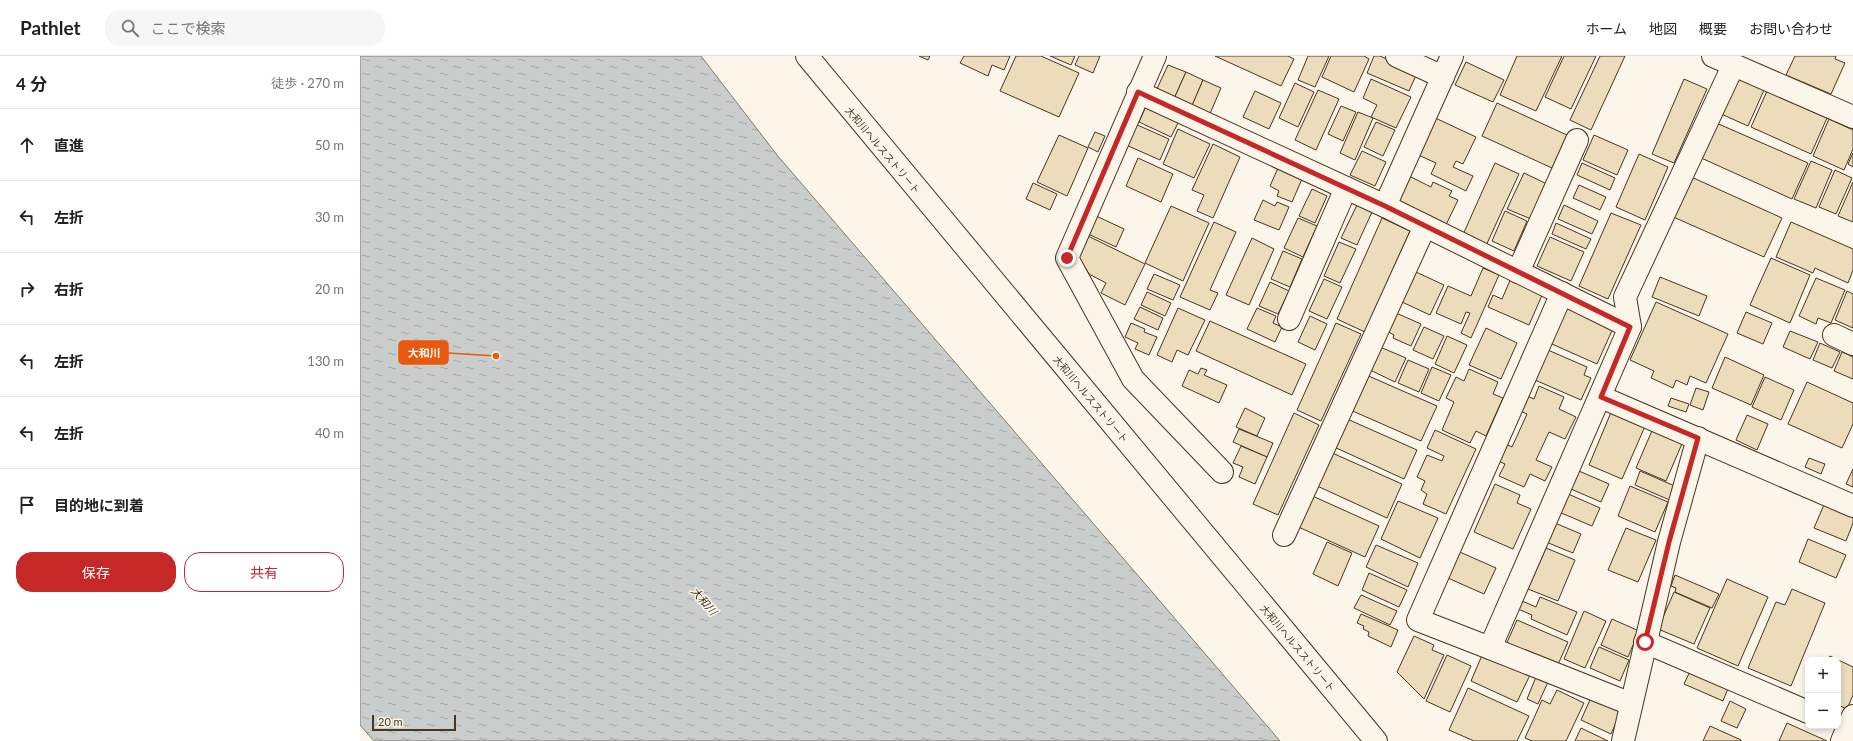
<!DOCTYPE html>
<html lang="ja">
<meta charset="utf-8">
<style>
body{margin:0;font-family:Lato,"Noto Sans JP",sans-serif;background:#f6f6f6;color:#202124}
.controls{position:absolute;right:12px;bottom:12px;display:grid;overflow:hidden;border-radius:8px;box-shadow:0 2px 6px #0003}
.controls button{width:36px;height:36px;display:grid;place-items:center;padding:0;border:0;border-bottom:1px solid #e0e0e0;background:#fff;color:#202124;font:20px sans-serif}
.scale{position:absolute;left:12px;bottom:10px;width:84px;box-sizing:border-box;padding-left:4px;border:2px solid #4a3520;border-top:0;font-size:11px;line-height:14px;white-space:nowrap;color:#4a3520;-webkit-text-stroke:3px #fbf6e9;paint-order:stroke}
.stop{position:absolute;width:12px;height:12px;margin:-9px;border:3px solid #c62828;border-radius:50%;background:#fff}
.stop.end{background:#c62828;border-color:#fff;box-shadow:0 1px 4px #0008}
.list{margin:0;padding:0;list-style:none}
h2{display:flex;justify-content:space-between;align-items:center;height:52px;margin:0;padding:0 16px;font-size:17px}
h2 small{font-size:13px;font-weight:400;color:#757577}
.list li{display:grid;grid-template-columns:26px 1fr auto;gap:12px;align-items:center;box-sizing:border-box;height:72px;padding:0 16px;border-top:1px solid #e0e0e0}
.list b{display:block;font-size:15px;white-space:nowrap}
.list em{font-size:13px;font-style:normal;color:#757577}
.actions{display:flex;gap:8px;padding:12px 16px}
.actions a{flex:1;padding:9px 0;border:1px solid #c62828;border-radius:16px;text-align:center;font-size:14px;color:#c62828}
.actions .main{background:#c62828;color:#fff}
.icon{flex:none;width:22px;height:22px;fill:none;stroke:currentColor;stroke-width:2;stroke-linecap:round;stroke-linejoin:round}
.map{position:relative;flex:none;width:1493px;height:685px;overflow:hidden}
header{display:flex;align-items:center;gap:24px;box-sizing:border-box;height:56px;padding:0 20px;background:#fff;border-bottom:1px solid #e0e0e0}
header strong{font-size:19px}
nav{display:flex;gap:22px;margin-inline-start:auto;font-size:14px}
.search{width:280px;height:36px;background:#f6f6f6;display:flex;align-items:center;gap:10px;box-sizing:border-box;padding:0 14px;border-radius:16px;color:#757577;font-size:15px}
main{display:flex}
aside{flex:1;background:#fff}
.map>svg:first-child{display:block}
.water{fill:url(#water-ripples);stroke:#887966}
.building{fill:#ecdcbc;stroke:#4a3520}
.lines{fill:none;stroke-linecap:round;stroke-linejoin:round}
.minor-casing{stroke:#4a3520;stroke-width:24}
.minor{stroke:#fbf6e9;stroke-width:22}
.route{stroke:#c62828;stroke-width:5}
.labels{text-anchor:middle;stroke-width:3;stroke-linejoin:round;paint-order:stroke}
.street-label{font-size:10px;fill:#4a3520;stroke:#fbf6e9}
.water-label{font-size:11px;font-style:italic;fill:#4a3520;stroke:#fbf6e9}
.leader{fill:none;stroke:#e8590c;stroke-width:1.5}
.callout-dot{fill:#e8590c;stroke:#fbf6e9;stroke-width:1.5}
.callout{fill:#e8590c;stroke:#e8590c;stroke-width:1.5}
.callout-label{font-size:11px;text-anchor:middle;font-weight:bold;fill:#fff}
</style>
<header>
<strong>Pathlet</strong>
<div class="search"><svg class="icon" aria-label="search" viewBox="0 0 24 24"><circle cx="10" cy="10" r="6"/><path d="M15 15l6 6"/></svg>ここで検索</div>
<nav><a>ホーム</a><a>地図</a><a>概要</a><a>お問い合わせ</a></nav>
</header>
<main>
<aside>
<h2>4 分<small>徒歩 · 270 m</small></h2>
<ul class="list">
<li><svg class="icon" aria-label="ahead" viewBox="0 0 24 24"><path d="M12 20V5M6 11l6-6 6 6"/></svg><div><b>直進</b></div><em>50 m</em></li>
<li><svg class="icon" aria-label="left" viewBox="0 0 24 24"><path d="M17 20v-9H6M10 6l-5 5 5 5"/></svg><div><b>左折</b></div><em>30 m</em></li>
<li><svg class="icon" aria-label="right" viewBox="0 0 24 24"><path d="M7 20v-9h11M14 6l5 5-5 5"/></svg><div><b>右折</b></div><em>20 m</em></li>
<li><svg class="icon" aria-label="left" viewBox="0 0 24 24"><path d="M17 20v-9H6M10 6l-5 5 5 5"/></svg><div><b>左折</b></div><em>130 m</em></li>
<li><svg class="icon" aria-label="left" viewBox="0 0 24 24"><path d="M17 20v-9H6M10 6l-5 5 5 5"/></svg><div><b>左折</b></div><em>40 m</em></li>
<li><svg class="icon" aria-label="arrive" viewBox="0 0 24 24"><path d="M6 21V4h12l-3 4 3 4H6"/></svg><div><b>目的地に到着</b></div></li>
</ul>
<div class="actions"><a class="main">保存</a><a>共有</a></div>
</aside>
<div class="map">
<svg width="1493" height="685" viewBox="0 0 1493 685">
<defs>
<pattern id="water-ripples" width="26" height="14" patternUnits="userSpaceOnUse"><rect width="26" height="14" fill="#c9cecd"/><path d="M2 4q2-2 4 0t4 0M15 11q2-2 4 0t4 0" fill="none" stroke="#a5a8a6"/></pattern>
</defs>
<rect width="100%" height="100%" fill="#fbf6e9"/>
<polygon class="water" points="0,0 341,0 417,99 920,685 14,685 0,669"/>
<g class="building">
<polygon points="559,0 570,0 568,4"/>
<polygon points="604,0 650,0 644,14 632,9 628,20 600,7"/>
<polygon points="656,0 681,0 719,17 699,61 640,35"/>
<polygon points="690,0 715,0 711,9"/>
<polygon points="719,0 740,0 733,17 715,9"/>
<polygon points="855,0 928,0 934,3 921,30"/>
<polygon points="948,0 969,0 955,31 938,24"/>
<polygon points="971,0 1004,0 1009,3 994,36 962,21"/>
<polygon points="1014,0 1020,0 1057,17 1049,35 1007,17"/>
<polygon points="1157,0 1202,0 1176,55 1140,39"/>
<polygon points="1204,0 1236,0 1211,53 1185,41"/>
<polygon points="1240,0 1265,0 1231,74 1210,64"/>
<polygon points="1435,0 1476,0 1475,3 1485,7 1471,38 1426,19"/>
<polygon points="1106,6 1144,24 1133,46 1095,29"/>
<polygon points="808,9 826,16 813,45 795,37"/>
<polygon points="826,16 843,24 831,52 813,45"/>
<polygon points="1375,21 1404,34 1388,70 1359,57"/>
<polygon points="1011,23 1051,41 1036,72 1011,61 1017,49 1003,42"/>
<polygon points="1324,23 1347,33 1314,107 1292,98"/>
<polygon points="843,24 861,32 849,60 831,52"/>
<polygon points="935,27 954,36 938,71 919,62"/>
<polygon points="958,34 979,43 956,94 935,84"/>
<polygon points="895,35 921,47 909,73 883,61"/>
<polygon points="1407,35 1467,62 1451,98 1391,71"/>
<polygon points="1137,47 1207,79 1192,112 1122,80"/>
<polygon points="787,48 820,63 811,81 779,66"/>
<polygon points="981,50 996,56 983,85 968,78"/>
<polygon points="998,56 1013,62 995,104 980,97"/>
<polygon points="1071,60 1116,81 1103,108 1096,105 1093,111 1113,120 1106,135 1071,118 1076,107 1054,97"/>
<polygon points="1469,63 1493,74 1493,93 1484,114 1453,100"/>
<polygon points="1016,66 1035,74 1023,100 1004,91"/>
<polygon points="1354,66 1448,107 1432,143 1339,101"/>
<polygon points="775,68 809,83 800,104 766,89"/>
<polygon points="818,73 850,88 834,122 803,108"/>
<polygon points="735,76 745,80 738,96 728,91"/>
<polygon points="699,79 728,92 707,140 677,126"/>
<polygon points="1234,79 1268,94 1257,119 1223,104"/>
<polygon points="853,88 880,101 853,162 837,155 844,139 832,134"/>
<polygon points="1002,95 1026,106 1015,130 990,119"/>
<polygon points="1493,97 1493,111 1488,108"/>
<polygon points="1279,98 1308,111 1285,164 1256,151"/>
<polygon points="778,102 813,118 801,146 766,130"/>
<polygon points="1451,105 1472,114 1456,152 1434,143"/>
<polygon points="1135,107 1159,118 1124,194 1101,183"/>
<polygon points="1222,107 1255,122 1250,134 1217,119"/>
<polygon points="918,112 942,123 932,146 917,140 919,135 910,130"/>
<polygon points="1475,114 1492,122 1476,158 1459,151"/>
<polygon points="1164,117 1187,128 1171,163 1147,153"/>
<polygon points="1049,120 1071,131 1073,126 1092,135 1089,140 1098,144 1083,175 1034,151"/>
<polygon points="1329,120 1422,162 1404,201 1311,160"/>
<polygon points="1493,126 1493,166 1478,160"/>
<polygon points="673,127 697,138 690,154 666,143"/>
<polygon points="1219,129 1246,141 1240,154 1213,142"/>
<polygon points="952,133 967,140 955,167 939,160"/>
<polygon points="903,144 915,150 917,146 929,151 919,174 894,164"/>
<polygon points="997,149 1012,156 997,189 981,182"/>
<polygon points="1204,149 1238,165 1232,178 1198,163"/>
<polygon points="811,150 849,167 823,225 785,207"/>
<polygon points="1145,155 1167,165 1154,195 1132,185"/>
<polygon points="1251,157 1281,169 1248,243 1219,230"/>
<polygon points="732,158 764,173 756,191 724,176"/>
<polygon points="938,162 957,170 943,201 924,192"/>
<polygon points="1022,162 1050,175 1005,276 977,263"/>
<polygon points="854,166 876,176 850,234 858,237 850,254 820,241"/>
<polygon points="1431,166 1493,193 1493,214 1488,227 1455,212 1453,217 1416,201"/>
<polygon points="1196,167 1231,183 1226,193 1192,178"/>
<polygon points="728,180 785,208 765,249 741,237 746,227 729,218 718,200"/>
<polygon points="1190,181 1224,196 1211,225 1177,210"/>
<polygon points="892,182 914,193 889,249 866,239"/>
<polygon points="979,186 996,193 980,227 964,220"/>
<polygon points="923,195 942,203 930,231 911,223"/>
<polygon points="1411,202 1450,219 1430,267 1390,249"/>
<polygon points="1123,212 1139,219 1111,282 1101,277 1110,257 1106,256 1101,268 1076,257 1088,230 1111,240"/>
<polygon points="1056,216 1084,229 1070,259 1042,246"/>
<polygon points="794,218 820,229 813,244 787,233"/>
<polygon points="1300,221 1347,240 1339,260 1292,241"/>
<polygon points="1151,222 1183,237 1169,269 1128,251 1133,239 1142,243"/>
<polygon points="1456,222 1485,234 1471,267 1458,262 1456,268 1439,260"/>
<polygon points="964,223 982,231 967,263 949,255"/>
<polygon points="910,226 929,235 918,258 899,250"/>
<polygon points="1487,235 1493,238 1493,272 1475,264"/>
<polygon points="787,236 811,247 805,260 781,249"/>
<polygon points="1200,246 1254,270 1237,308 1183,284"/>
<polygon points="1296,246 1368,278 1346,327 1330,320 1327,329 1316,324 1313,332 1291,322 1294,315 1270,304"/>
<polygon points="780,251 803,262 798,274 774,263"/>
<polygon points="818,252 845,264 828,299 817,294 812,306 797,299"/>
<polygon points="897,252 916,260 913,267 922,271 915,286 887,273"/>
<polygon points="1386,256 1412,267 1403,288 1377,277"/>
<polygon points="1036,257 1061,268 1051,290 1033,282 1034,279 1027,275"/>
<polygon points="950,260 967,268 955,294 938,286"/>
<polygon points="850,265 946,308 932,339 836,295"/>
<polygon points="771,267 785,273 784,276 797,281 789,299 775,293 778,287 765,281"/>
<polygon points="976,267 1001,278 961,365 937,354"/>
<polygon points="1064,271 1084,280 1073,303 1053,294"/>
<polygon points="1126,272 1157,287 1141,323 1109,309"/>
<polygon points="1430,275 1458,286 1450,303 1423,291"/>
<polygon points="1087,280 1107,289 1094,317 1075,308"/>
<polygon points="1460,287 1480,296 1472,312 1453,304"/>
<polygon points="1020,291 1046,302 1035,326 1010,314"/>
<polygon points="1181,291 1227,311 1224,319 1231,322 1221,344 1168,321"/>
<polygon points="1482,296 1493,301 1493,323 1474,315"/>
<polygon points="1365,301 1404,319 1391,349 1352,332"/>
<polygon points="1048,304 1069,313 1059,336 1038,327"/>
<polygon points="1072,311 1091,319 1079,345 1061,337"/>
<polygon points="841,312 847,314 844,319 867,329 859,347 822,330 829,314 838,318"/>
<polygon points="1109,313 1138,326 1133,338 1143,342 1126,380 1116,375 1110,387 1082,374 1094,346 1086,342 1096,321 1104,325"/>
<polygon points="1004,318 1077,350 1061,385 988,353"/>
<polygon points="1405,321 1434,334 1421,364 1392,351"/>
<polygon points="1447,326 1493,347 1493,368 1482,392 1428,368"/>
<polygon points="1179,330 1204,341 1199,353 1216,361 1205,383 1189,376 1176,404 1192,411 1185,425 1170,418 1164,431 1139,420 1145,408 1136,404 1143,387 1152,391 1167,358 1158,354 1165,339 1174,343"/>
<polygon points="1336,332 1349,336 1343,354 1330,349"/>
<polygon points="1311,342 1329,348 1326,356 1308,350"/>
<polygon points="885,352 905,362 897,380 876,371"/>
<polygon points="1252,354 1286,368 1262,423 1229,409"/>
<polygon points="934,357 959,369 918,459 893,448"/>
<polygon points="1387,359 1408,368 1397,394 1376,384"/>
<polygon points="985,362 1057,394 1044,423 972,390"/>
<polygon points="1294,370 1324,383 1306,425 1276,412"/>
<polygon points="879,373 913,387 907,401 873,386"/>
<polygon points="1075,374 1116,393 1086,458 1063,448 1067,438 1061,434 1065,425 1057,421 1067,399 1082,405 1084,400 1067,392"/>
<polygon points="881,390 907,401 895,428 879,421 883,411 873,407"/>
<polygon points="970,396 1042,428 1027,462 955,429"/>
<polygon points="1449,402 1465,408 1461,418 1445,411"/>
<polygon points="1493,413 1493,431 1486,428"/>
<polygon points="1219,415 1249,428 1241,446 1211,433"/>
<polygon points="1280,415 1317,431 1312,445 1275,429"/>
<polygon points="1135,428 1160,439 1157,447 1171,453 1153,493 1114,476"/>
<polygon points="1270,430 1308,446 1295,476 1258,460"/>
<polygon points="1206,437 1240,452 1232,470 1199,456"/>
<polygon points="948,438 1019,470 1005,501 934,469"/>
<polygon points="1466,444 1493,455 1493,467 1486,485 1454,472"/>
<polygon points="1038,445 1078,462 1060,502 1021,483"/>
<polygon points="1195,467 1221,478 1213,497 1186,486"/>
<polygon points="1266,472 1296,484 1278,526 1248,514"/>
<polygon points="1448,483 1486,499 1476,522 1439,506"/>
<polygon points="967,486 992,497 978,530 953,518"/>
<polygon points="1016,489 1058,507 1048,531 1006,511"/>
<polygon points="1186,492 1215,504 1198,545 1168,533"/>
<polygon points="1093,493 1136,512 1124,538 1081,519"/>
<polygon points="1009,517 1047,534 1039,551 1002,534"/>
<polygon points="1315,519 1359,538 1352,552 1315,536 1316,532 1311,530"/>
<polygon points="1367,523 1408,541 1378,610 1337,592"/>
<polygon points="1432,533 1465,547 1431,630 1388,612 1416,546 1425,549"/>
<polygon points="1314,536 1350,552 1334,588 1298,573"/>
<polygon points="1001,539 1037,555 1030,569 994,552"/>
<polygon points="1180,541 1217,556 1207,579 1171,563 1172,559 1158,553 1162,545 1176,551"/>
<polygon points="1224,555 1246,565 1225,612 1204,603"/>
<polygon points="1001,558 1038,574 1031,591 1008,580 1009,576 1003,573 1004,570 997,567"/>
<polygon points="1252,563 1279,575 1268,601 1241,589"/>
<polygon points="1157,564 1208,586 1196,613 1145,591"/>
<polygon points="1054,580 1074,589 1072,594 1084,599 1064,643 1037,616"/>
<polygon points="1239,591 1269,604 1260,625 1230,612"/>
<polygon points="1123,597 1170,619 1157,646 1111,625"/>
<polygon points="1087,599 1111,610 1090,656 1066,645"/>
<polygon points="1470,600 1493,611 1493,639 1487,653 1478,649 1478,604 1468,604"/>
<polygon points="1331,613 1369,630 1363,645 1324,628"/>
<polygon points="1176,621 1188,626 1178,648 1167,643"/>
<polygon points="1108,632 1169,660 1157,685 1114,685 1089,674"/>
<polygon points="1197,634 1224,647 1206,685 1172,685 1165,682 1182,644 1190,648"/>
<polygon points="1233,637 1263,651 1251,678 1221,664"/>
<polygon points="1370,645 1386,653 1377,672 1361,665"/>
<polygon points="1427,667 1467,685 1419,685"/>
<polygon points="1350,670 1381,684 1381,685 1343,685"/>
<polygon points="1221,672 1248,685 1215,685"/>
</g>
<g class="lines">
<defs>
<g id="minor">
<polyline points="447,0 1016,685"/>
<polyline points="795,0 707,202 773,323 862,416"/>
<polyline points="1037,0 1083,21"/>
<polyline points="1353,0 1493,61"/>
<polyline points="778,36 1025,150 1270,271"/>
<polyline points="1025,150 1092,0"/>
<polyline points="1158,216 1217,84"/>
<polyline points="929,263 986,132"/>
<polyline points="1474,279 1493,288"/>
<polyline points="1241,341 1493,450"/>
<polyline points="924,479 1065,170"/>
<polyline points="1285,586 1448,656"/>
<polyline points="1130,592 1058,564 1202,237"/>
<polyline points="1271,648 1130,592 1270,271 1265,241 1373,10"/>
<polyline points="1263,685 1309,486 1338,382"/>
<polyline points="1482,685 1493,660"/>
</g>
</defs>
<use href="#minor" class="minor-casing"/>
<use href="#minor" class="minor"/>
</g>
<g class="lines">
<polyline class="route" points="707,202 778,36 1025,150 1270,271 1241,341 1338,382 1309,486 1285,586"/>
</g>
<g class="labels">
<g class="street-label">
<text transform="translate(523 94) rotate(50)" y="4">大和川ヘルスストリート</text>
<text transform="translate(731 343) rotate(50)" y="4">大和川ヘルスストリート</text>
<text transform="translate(938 592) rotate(50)" y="4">大和川ヘルスストリート</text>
</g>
<g class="water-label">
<text transform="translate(344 545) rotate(49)" y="4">大和川</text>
</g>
</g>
<path class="leader" d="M136 300L88 297"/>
<circle class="callout-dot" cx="136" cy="300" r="4"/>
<rect class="callout" x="39" y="285" width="49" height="23" rx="4"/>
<g class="callout-label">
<text x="64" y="301">大和川</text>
</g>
</svg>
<div class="controls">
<button>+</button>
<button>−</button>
</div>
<div class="scale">20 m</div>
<div class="stop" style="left:1285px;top:586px"></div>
<div class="stop end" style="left:707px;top:202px"></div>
</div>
</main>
